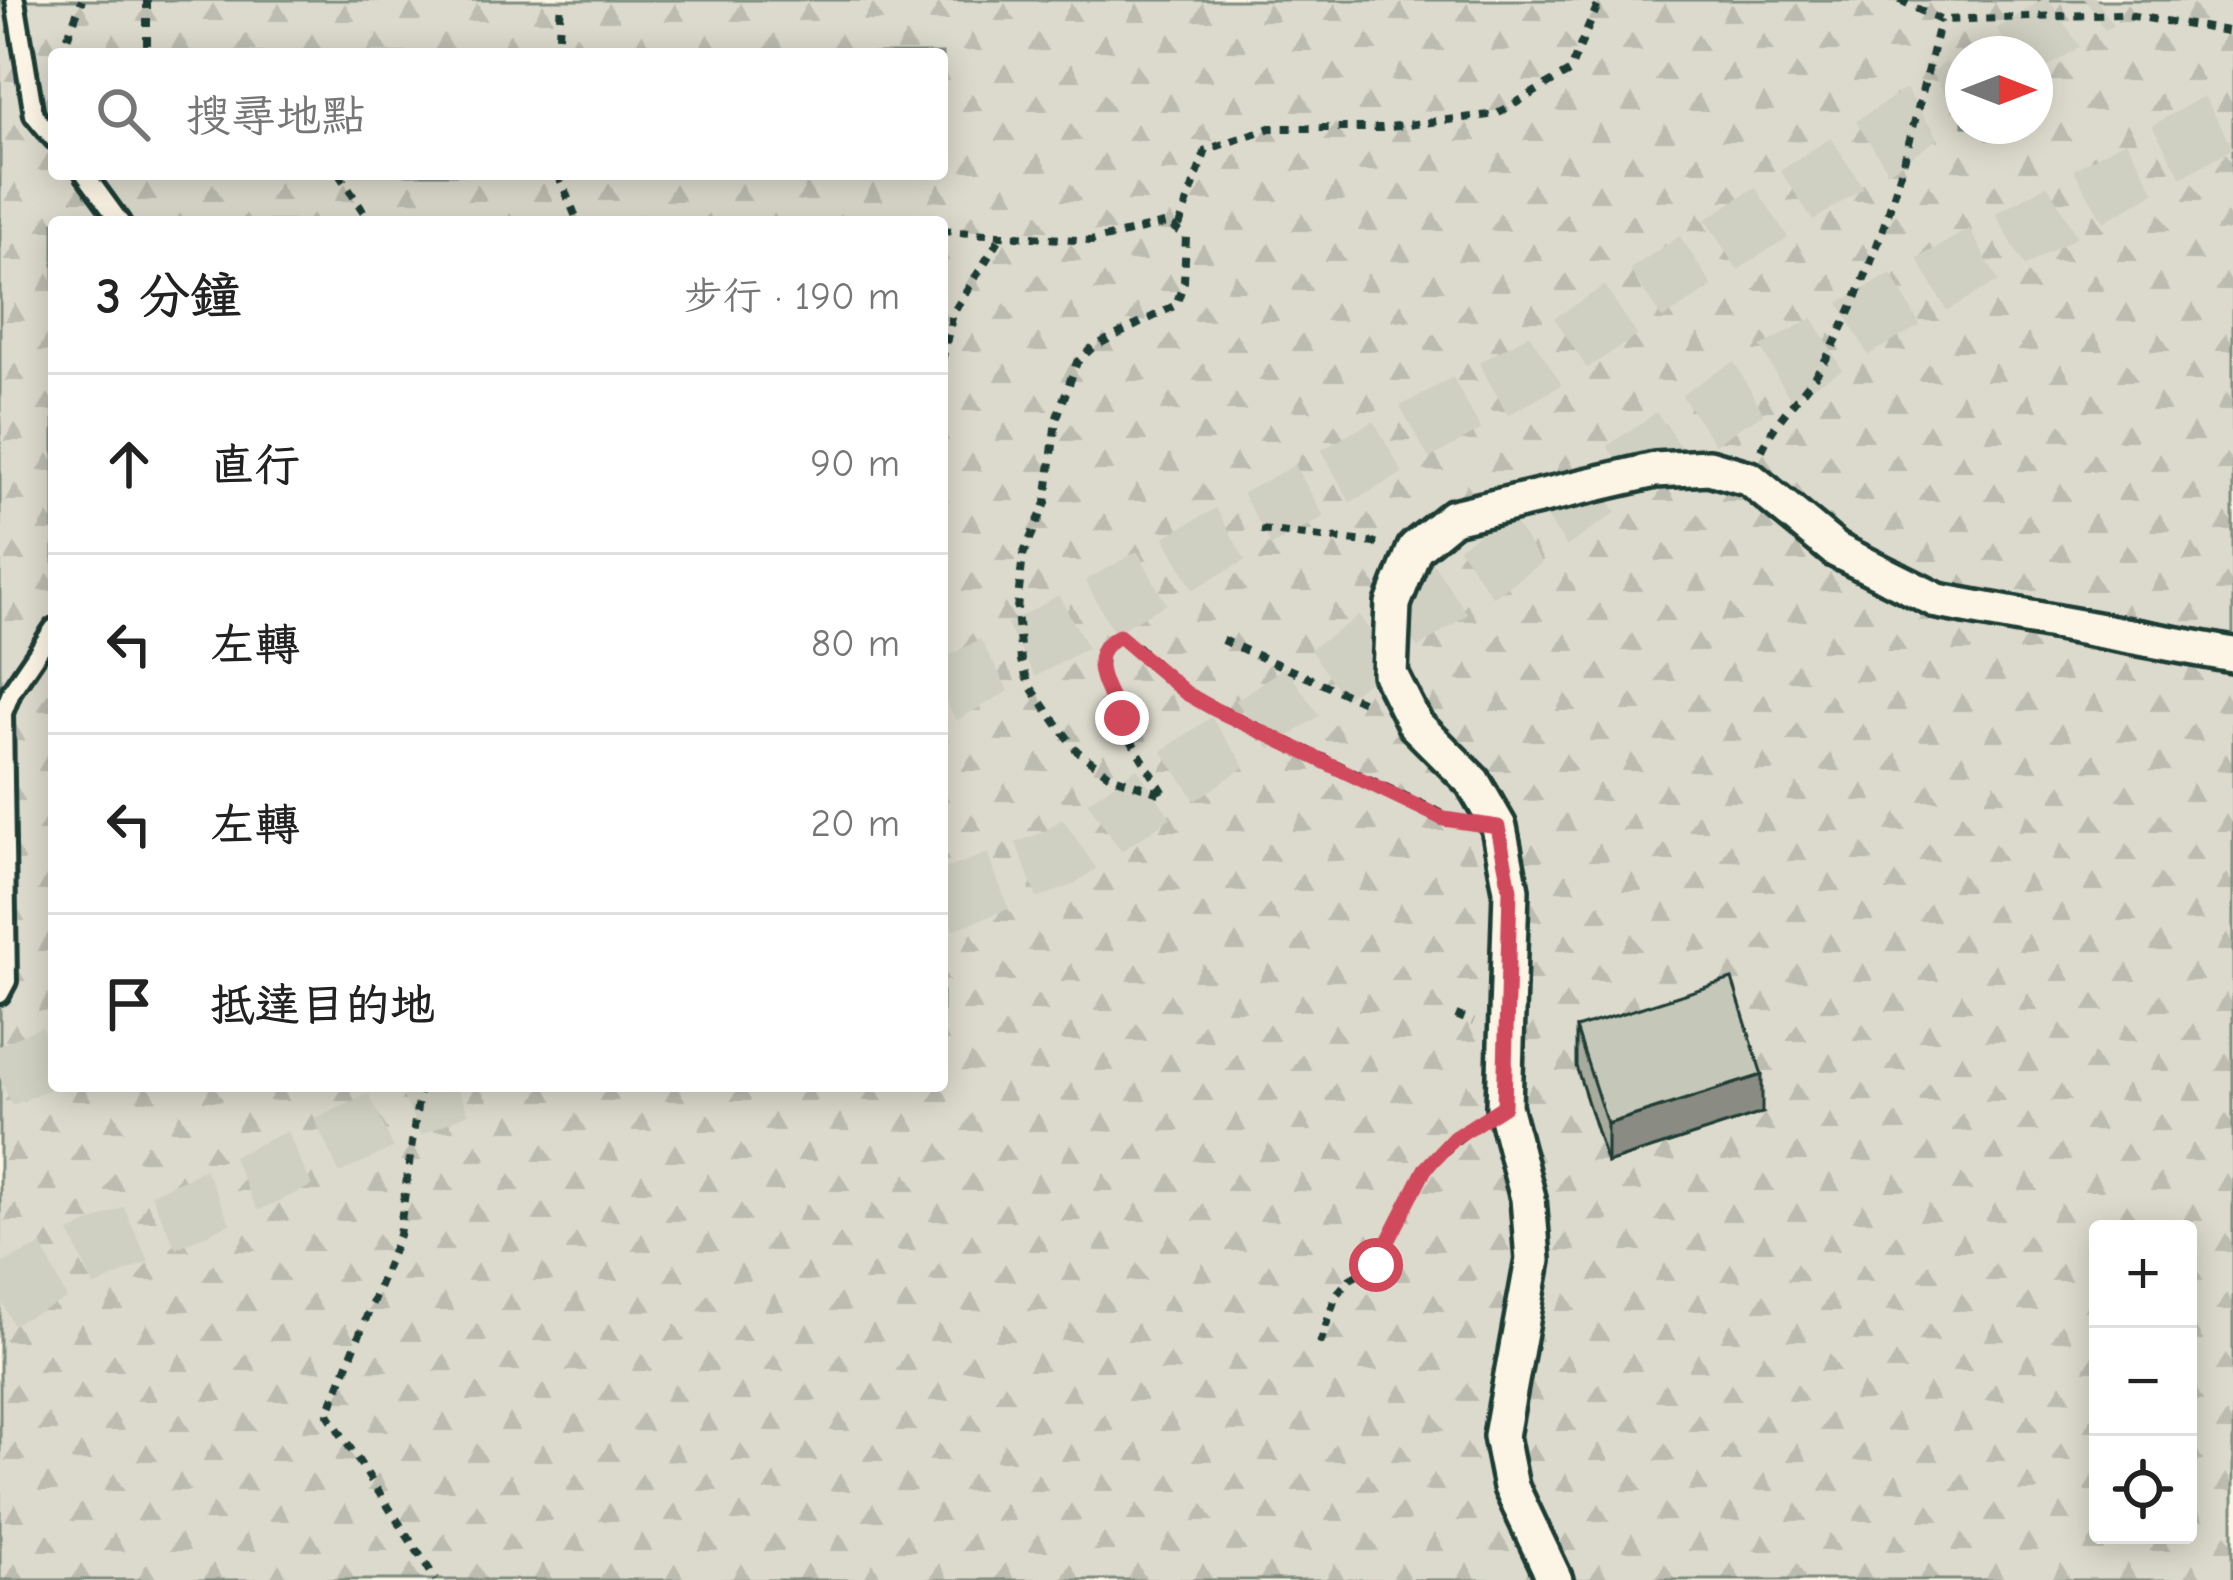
<!DOCTYPE html>
<html lang="zh-TW">
<meta charset="utf-8">
<style>
body{margin:0;font-family:"Comic Neue","LXGW WenKai TC",sans-serif;background:#f2f2f2;color:#222}
.controls{position:absolute;right:36px;bottom:36px;display:grid;overflow:hidden;border-radius:12px;box-shadow:0 6px 30px #0003}
.controls button{width:108px;height:108px;display:grid;place-items:center;padding:0;border:0;border-bottom:3px solid #e0e0e0;background:#fff;color:#222;font:60px sans-serif}
.compass{position:absolute;left:1945px;top:36px;width:108px;height:108px;border-radius:50%;background:#fff;box-shadow:0 6px 30px #0003;rotate:90deg}
.stop{position:absolute;width:36px;height:36px;margin:-27px;border:9px solid #d1495b;border-radius:50%;background:#fff}
.stop.end{background:#d1495b;border-color:#fff;box-shadow:0 3px 12px #0008}
.list{margin:0;padding:0;list-style:none}
h2{display:flex;justify-content:space-between;align-items:center;height:156px;margin:0;padding:0 48px;font-size:51px}
h2 small{font-size:39px;font-weight:400;color:#767676}
.list li{display:grid;grid-template-columns:78px 1fr auto;gap:36px;align-items:center;box-sizing:border-box;height:180px;padding:0 48px;border-top:3px solid #e0e0e0}
.list b{display:block;font-size:45px;white-space:nowrap}
.list em{font-size:39px;font-style:normal;color:#767676}
.icon{flex:none;width:66px;height:66px;fill:none;stroke:currentColor;stroke-width:2;stroke-linecap:round;stroke-linejoin:round}
.map{position:relative;flex:none;width:2233px;height:1580px;overflow:hidden}
.search{position:absolute;background:#fff;box-shadow:0 6px 30px #0003;left:48px;top:48px;width:900px;height:132px;display:flex;align-items:center;gap:30px;box-sizing:border-box;padding:0 42px;border-radius:12px;color:#767676;font-size:45px}
.panel{position:absolute;background:#fff;box-shadow:0 6px 30px #0003;left:48px;top:216px;width:900px;height:876px;border-radius:12px}
.map>svg:first-child{display:block}
.forest{fill:url(#forest-firs);stroke:#7e8c80;stroke-width:3;fill-rule:evenodd}
.lines{fill:none;stroke-linecap:round;stroke-linejoin:round}
.highway-tunnel{stroke:#d0d0c2;stroke-width:60;stroke-dasharray:60 30;stroke-linecap:butt}
.lane-casing{stroke:#1f3d34;stroke-width:26}
.street-casing{stroke:#1f3d34;stroke-width:42}
.path{stroke:#1f3d34;stroke-width:8;stroke-dasharray:9 9;stroke-linecap:butt}
.lane{stroke:#fcf5e5;stroke-width:16}
.street{stroke:#fcf5e5;stroke-width:33}
.wall{fill:#a9ab9f;stroke:#1f3d34;stroke-width:3}
.shaded-wall{fill:#8a8b82;stroke:#1f3d34;stroke-width:3}
.building{fill:#c5c7b9;stroke:#1f3d34;stroke-width:3}
.route{stroke:#d1495b;stroke-width:15}
</style>
<div class="map">
<svg width="2233" height="1580" viewBox="0 0 2233 1580">
<defs>
<pattern id="forest-firs" width="22" height="20" patternUnits="userSpaceOnUse" patternTransform="scale(3)"><rect width="22" height="20" fill="#dcdacc"/><path d="M5 1l3.5 6h-7zM16 11l3.5 6h-7z" fill="#bcbcb0"/></pattern>
</defs>
<rect width="100%" height="100%" fill="#fcf5e5"/>
<filter id="ink" filterUnits="userSpaceOnUse"><feTurbulence type="fractalNoise" baseFrequency=".00833" numOctaves="2"/><feDisplacementMap in="SourceGraphic" scale="24" xChannelSelector="R" yChannelSelector="G"/><feConvolveMatrix kernelMatrix="1 2 1 2 8 2 1 2 1" color-interpolation-filters="sRGB"/></filter>
<g filter="url(#ink)">
<path class="forest" d="M 0,0 L 2233,0 L 2233,1580 L 0,1580 ZM 54,54 L 942,54 L 942,174 L 54,174 ZM 1963,54 L 2035,54 L 2035,126 L 1963,126 ZM 54,222 L 942,222 L 942,1086 L 54,1086 ZM 2098,1229 L 2188,1229 L 2188,1535 L 2098,1535 Z"/>
<g class="lines">
<g class="highway-tunnel">
<polyline points="2013,54 2097,0"/>
<polyline points="942,694 1542,362 1963,87"/>
<polyline points="942,902 1057,859 1726,401 2233,114"/>
<polyline points="0,1078 54,1054"/>
<polyline points="0,1297 456,1086"/>
</g>
<defs>
<g id="lane">
<polyline points="15,0 34,115 54,139"/>
<polyline points="85,174 120,222"/>
<polyline points="0,994 7,981 3,713 12,690 54,628"/>
</g>
<polyline id="street" points="1555,1580 1511,1487 1501,1436 1533,1260 1528,1198 1504,1106 1511,890 1499,827 1473,782 1415,724 1390,674 1393,604 1415,548 1453,517 1655,470 1709,467 1750,479 1836,550 1938,601 2233,655"/>
</defs>
<use href="#lane" class="lane-casing"/>
<use href="#street" class="street-casing"/>
<g class="path">
<polyline points="147,0 147,54"/>
<polyline points="1900,0 1940,20 2122,14 2233,32"/>
<polyline points="61,54 82,0"/>
<polyline points="558,54 561,0"/>
<polyline points="339,174 370,222"/>
<polyline points="558,174 578,222"/>
<polyline points="1179,226 1206,150 1270,128 1382,128 1497,114 1569,72 1600,0"/>
<path d="M 942,231 L 1091,241 L 1168,223 L 1186,237 L 1184,282 L 1176,305 L 1093,347 L 1077,362 L 1056,420 L 1046,503 L 1023,555 L 1017,609 L 1021,661 L 1029,685 L 1077,751 L 1111,776 L 1165,795 C 1146,762 1069,660 1119,636 L 1134,643 L 1186,693 L 1456,820"/>
<polyline points="942,361 953,313 1002,235"/>
<path d="M 1762,450 C 1779,412 1811,388 1830,352 C 1887,245 1911,137 1940,20"/>
<polyline points="1261,530 1384,544"/>
<polyline points="1222,640 1364,702"/>
<polyline points="1456,1015 1473,1022"/>
<polyline points="420,1086 399,1235 328,1414 436,1580"/>
<polyline points="1320,1344 1336,1295 1350,1279 1376,1265 1425,1169 1477,1123"/>
</g>
<use href="#lane" class="lane"/>
<use href="#street" class="street"/>
</g>
<polygon class="wall" points="1576,1028 1762,1113 1607,1163 1576,1066"/>
<polygon class="shaded-wall" points="1762,1075 1762,1113 1607,1163 1607,1124"/>
<polygon class="building" points="1732,979 1762,1075 1607,1124 1576,1028"/>
</g>
<g class="lines" filter="url(#ink)">
<path class="route" d="M 1122,718 C 1108,693 1082,654 1119,636 L 1186,693 L 1214,709 L 1444,819 L 1498,827 L 1510,890 L 1504,1106 L 1454,1138 L 1425,1169 L 1376,1265"/>
</g>
</svg>
<div class="controls">
<button>+</button>
<button>−</button>
<button><svg class="icon" aria-label="locate" viewBox="0 0 24 24"><circle cx="12" cy="12" r="6"/><path d="M12 2v4M12 18v4M2 12h4M18 12h4"/></svg></button>
</div>
<svg class="compass" viewBox="-18 -18 36 36"><path d="M0-13l5 13h-10z" fill="#e53935"/><path d="M0 13l5-13h-10z" fill="#767676"/></svg>
<div class="stop" style="left:1376px;top:1265px"></div>
<div class="stop end" style="left:1122px;top:718px"></div>
<div class="search"><svg class="icon" aria-label="search" viewBox="0 0 24 24"><circle cx="10" cy="10" r="6"/><path d="M15 15l6 6"/></svg>搜尋地點</div>
<section class="panel">
<h2>3 分鐘<small>步行 · 190 m</small></h2>
<ul class="list">
<li><svg class="icon" aria-label="ahead" viewBox="0 0 24 24"><path d="M12 20V5M6 11l6-6 6 6"/></svg><div><b>直行</b></div><em>90 m</em></li>
<li><svg class="icon" aria-label="left" viewBox="0 0 24 24"><path d="M17 20v-9H6M10 6l-5 5 5 5"/></svg><div><b>左轉</b></div><em>80 m</em></li>
<li><svg class="icon" aria-label="left" viewBox="0 0 24 24"><path d="M17 20v-9H6M10 6l-5 5 5 5"/></svg><div><b>左轉</b></div><em>20 m</em></li>
<li><svg class="icon" aria-label="arrive" viewBox="0 0 24 24"><path d="M6 21V4h12l-3 4 3 4H6"/></svg><div><b>抵達目的地</b></div></li>
</ul>
</section>
</div>
